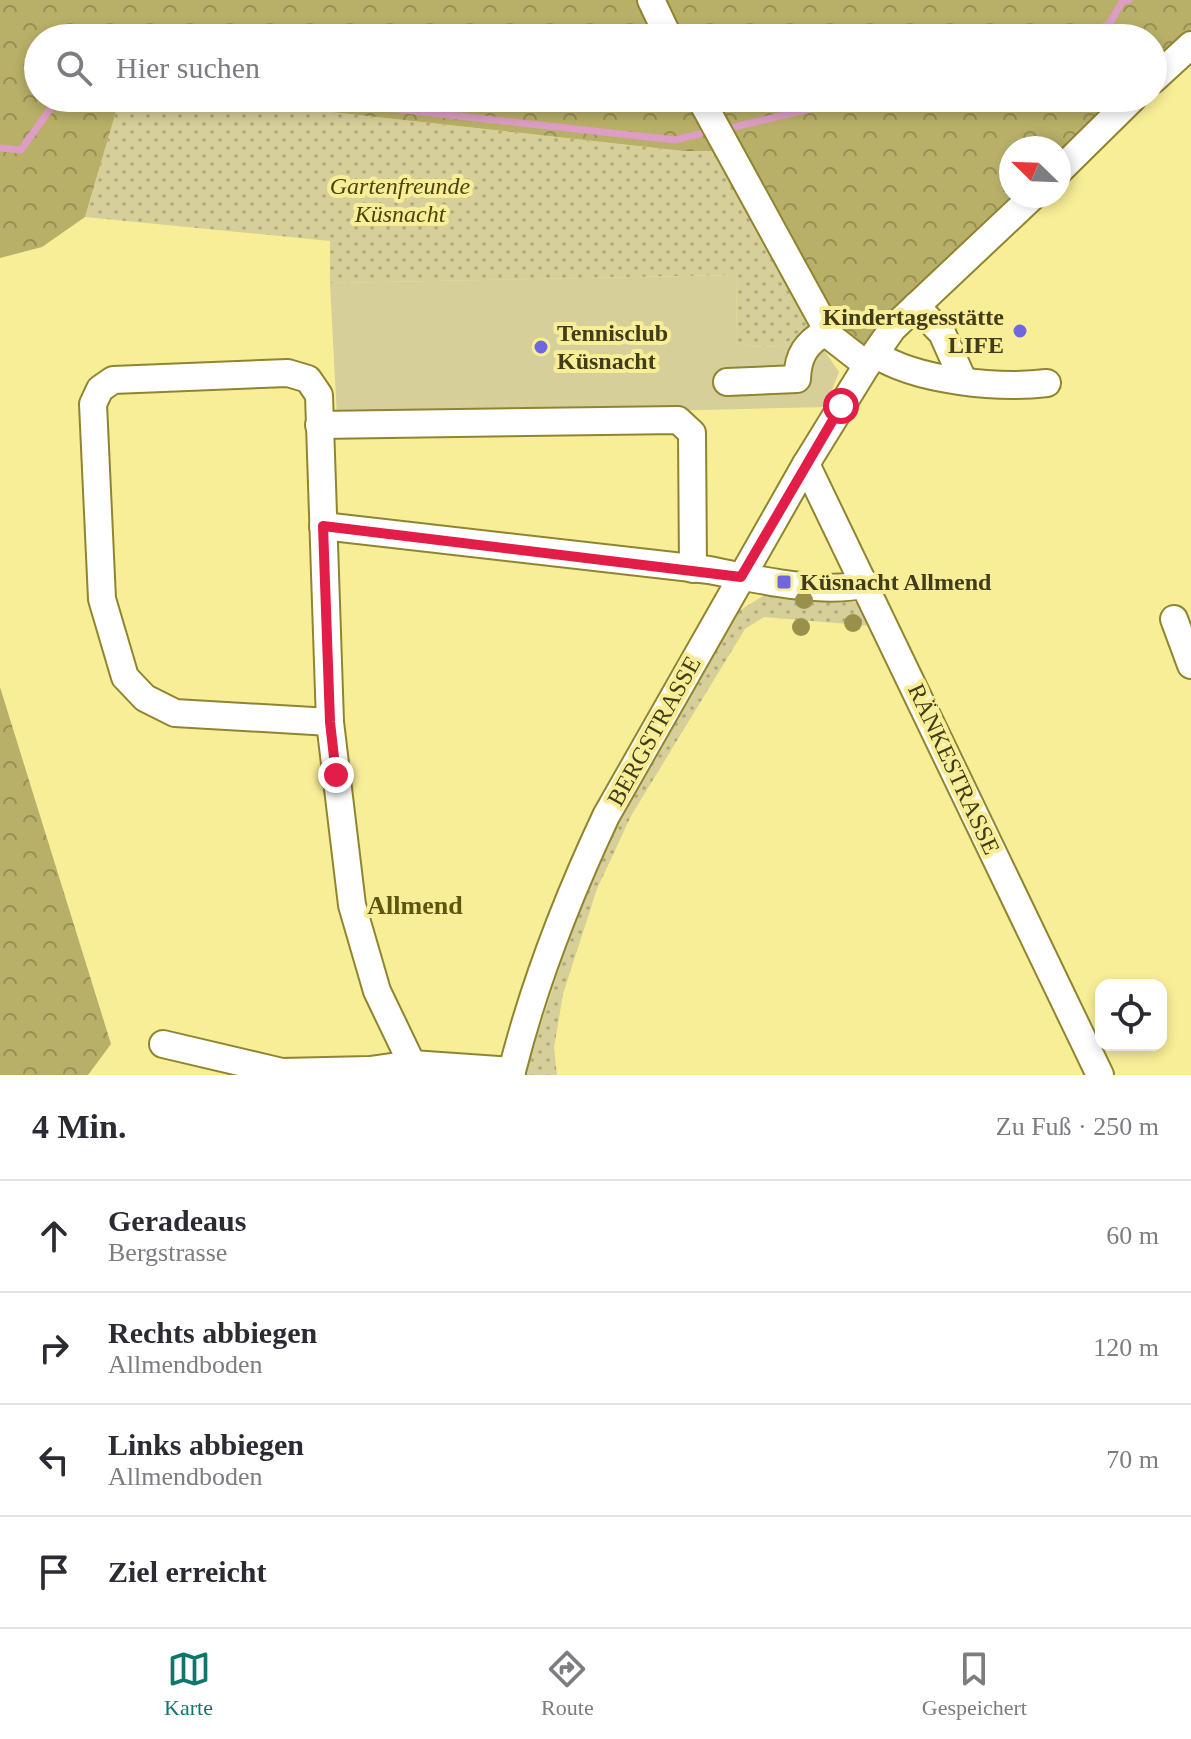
<!DOCTYPE html>
<html lang="de">
<meta charset="utf-8">
<style>
body{margin:0;font-family:"Times New Roman",serif;background:#f2f2f3;color:#2b2b33}
.controls{position:absolute;right:24px;bottom:24px;display:grid;overflow:hidden;border-radius:16px;box-shadow:0 4px 12px #0003}
.controls button{width:72px;height:72px;display:grid;place-items:center;padding:0;border:0;border-bottom:2px solid #e1e1e2;background:#fff;color:#2b2b33;font:40px sans-serif}
.compass{position:absolute;left:999px;top:136px;width:72px;height:72px;border-radius:50%;background:#fff;box-shadow:0 4px 12px #0003;rotate:293deg}
.stop{position:absolute;width:24px;height:24px;margin:-18px;border:6px solid #e11d48;border-radius:50%;background:#fff}
.stop.end{background:#e11d48;border-color:#fff;box-shadow:0 2px 8px #0008}
.list{margin:0;padding:0;list-style:none}
h2{display:flex;justify-content:space-between;align-items:center;height:104px;margin:0;padding:0 32px;font-size:34px}
h2 small{font-size:26px;font-weight:400;color:#7c7c81}
.list li{display:grid;grid-template-columns:52px 1fr auto;gap:24px;align-items:center;box-sizing:border-box;height:112px;padding:0 32px;border-top:2px solid #e1e1e2}
.list b{display:block;font-size:30px;white-space:nowrap}
.list p{margin:0;font-size:26px;white-space:nowrap;color:#7c7c81}
.list em{font-size:26px;font-style:normal;color:#7c7c81}
.icon{flex:none;width:44px;height:44px;fill:none;stroke:currentColor;stroke-width:2;stroke-linecap:round;stroke-linejoin:round}
.map{position:relative;flex:none;width:1191px;height:1075px;overflow:hidden}
.search{position:absolute;background:#fff;box-shadow:0 4px 12px #0003;left:24px;right:24px;top:24px;height:88px;display:flex;align-items:center;gap:20px;box-sizing:border-box;padding:0 28px;border-radius:44px;color:#7c7c81;font-size:30px}
.sheet{height:552px;background:#fff}
nav{display:flex;justify-content:space-around;align-items:center;box-sizing:border-box;height:112px;border-top:2px solid #e1e1e2;background:#fff;font-size:22px;color:#7c7c81}
nav a{display:grid;justify-items:center;gap:4px}
nav .on{color:#0f766e}
.map>svg:first-child{display:block}
.grass{fill:url(#grass-dots)}
.forest{fill:url(#forest-crowns)}
.park{fill:#d6cf99}
.lines{fill:none;stroke-linecap:round;stroke-linejoin:round}
.stream{stroke:#de9dc4;stroke-width:7}
.minor-casing{stroke:#90852f;stroke-width:30}
.minor{stroke:#fff;stroke-width:26}
.tree{fill:#99904b}
.route{stroke:#e11d48;stroke-width:10}
.poi-dot{fill:#6f67e2;stroke:#f8ee98;stroke-width:3}
.labels{text-anchor:middle;stroke-width:8;stroke-linejoin:round;paint-order:stroke}
.park-label{font-size:24px;font-style:italic;fill:#4b440c;stroke:#f8ee98}
.poi-label{font-size:24px;font-weight:bold;fill:#413c19;stroke:#f8ee98;text-anchor:start}
.street-label{font-size:24px;fill:#413c19;stroke:#f8ee98}
.neighbourhood-label{font-size:26px;font-weight:bold;fill:#5d5510;stroke:#f8ee98}
</style>
<div class="map">
<svg width="1191" height="1075" viewBox="0 0 1191 1075">
<defs>
<pattern id="grass-dots" width="8" height="8" patternUnits="userSpaceOnUse" patternTransform="scale(2)"><rect width="8" height="8" fill="#d6cf99"/><path d="M2 2h.1M6 6h.1" fill="none" stroke="#afa97c" stroke-width="1.8" stroke-linecap="round"/></pattern>
<pattern id="forest-crowns" width="20" height="18" patternUnits="userSpaceOnUse" patternTransform="scale(2)"><rect width="20" height="18" fill="#b8af68"/><path d="M2 6a3 3 0 1 1 6 0M12 15a3 3 0 1 1 6 0" fill="none" stroke="#979055"/></pattern>
</defs>
<rect width="100%" height="100%" fill="#f8ee98"/>
<g class="grass">
<path d="M 120,98 L 205,98 L 683,151 L 711,151 L 725,144 L 807,325 C 794,348 759,351 737,342 L 736,275 L 330,283 L 330,241 L 85,217 Z"/>
<polygon points="785,593 860,603 871,626 764,617 745,629 631,816 597,889 563,994 554,1048 557,1075 524,1075 587,884 620,815 734,614 763,596"/>
</g>
<g class="forest">
<polygon points="0,0 1191,0 1191,45 1153,80 1153,38 38,38 38,98 120,98 85,217 42,247 0,258"/>
<polygon points="205,98 1133,98 1059,171 1059,148 1011,148 1011,196 1033,196 867,365 844,349 724,144 711,151 683,151"/>
<polygon points="0,687 111,1044 88,1075 0,1075"/>
</g>
<path class="park" d="M 736,275 L 737,342 C 759,351 794,348 807,325 L 839,372 L 825,407 L 337,419 L 330,283 Z"/>
<g class="lines">
<g class="stream">
<polyline points="1085,38 1110,23 1122,2 1129,0"/>
<polyline points="297,98 675,140 700,134"/>
<polyline points="734,127 855,98"/>
<polyline points="0,148 21,150 53,105 63,98"/>
</g>
<defs>
<g id="minor">
<polyline points="651,0 669,38"/>
<polyline points="1153,80 1191,45"/>
<polyline points="700,98 831,337 867,365"/>
<polyline points="1059,171 1133,98"/>
<polyline points="916,306 942,333 963,380"/>
<path d="M 875,354 C 916,381 999,389 1047,383"/>
<polygon points="288,373 308,379 319,395 330,722 175,713 145,698 125,677 102,599 93,404 100,389 113,380"/>
<path d="M 727,382 L 797,379 C 798,354 806,344 827,330"/>
<polyline points="319,425 678,420 692,433 693,569"/>
<polyline points="806,464 1100,1075"/>
<path d="M 323,526 L 709,570 C 755,579 822,595 867,584"/>
<polyline points="1174,619 1191,665"/>
<polyline points="330,722 352,905 377,991 412,1064"/>
<polyline points="163,1044 282,1072 370,1070 412,1064 512,1071"/>
<path d="M 511,1075 C 533,986 567,899 606,816 L 806,464 L 867,365 L 893,328 L 1033,196"/>
</g>
</defs>
<use href="#minor" class="minor-casing"/>
<use href="#minor" class="minor"/>
</g>
<g class="tree">
<circle cx="804" cy="600" r="9"/>
<circle cx="853" cy="623" r="9"/>
<circle cx="801" cy="627" r="9"/>
</g>
<g class="lines">
<polyline class="route" points="336,775 330,722 323,526 741,577 841,406"/>
</g>
<g class="poi-dot">
<circle cx="1020" cy="331" r="8"/>
<circle cx="541" cy="347" r="8"/>
<rect x="776" y="574" width="16" height="16" rx="4"/>
</g>
<g class="labels">
<g class="park-label">
<text x="400" y="194">Gartenfreunde<tspan x="400" dy="28">Küsnacht</tspan></text>
</g>
<g class="poi-label">
<text x="1004" y="325" text-anchor="end">Kindertagesstätte<tspan x="1004" dy="28">LIFE</tspan></text>
<text x="557" y="341">Tennisclub<tspan x="557" dy="28">Küsnacht</tspan></text>
<text x="800" y="590">Küsnacht Allmend</text>
</g>
<g class="street-label">
<text transform="translate(654 731) rotate(-61)" y="8">BERGSTRASSE</text>
<text transform="translate(954 769) rotate(65)" y="8">RÄNKESTRASSE</text>
</g>
<g class="neighbourhood-label">
<text x="415" y="914">Allmend</text>
</g>
</g>
</svg>
<div class="controls">
<button><svg class="icon" aria-label="locate" viewBox="0 0 24 24"><circle cx="12" cy="12" r="6"/><path d="M12 2v4M12 18v4M2 12h4M18 12h4"/></svg></button>
</div>
<svg class="compass" viewBox="-18 -18 36 36"><path d="M0-13l5 13h-10z" fill="#e53935"/><path d="M0 13l5-13h-10z" fill="#7c7c81"/></svg>
<div class="stop" style="left:841px;top:406px"></div>
<div class="stop end" style="left:336px;top:775px"></div>
<div class="search"><svg class="icon" aria-label="search" viewBox="0 0 24 24"><circle cx="10" cy="10" r="6"/><path d="M15 15l6 6"/></svg>Hier suchen</div>
</div>
<section class="sheet">
<h2>4 Min.<small>Zu Fuß · 250 m</small></h2>
<ul class="list">
<li><svg class="icon" aria-label="ahead" viewBox="0 0 24 24"><path d="M12 20V5M6 11l6-6 6 6"/></svg><div><b>Geradeaus</b><p>Bergstrasse</p></div><em>60 m</em></li>
<li><svg class="icon" aria-label="right" viewBox="0 0 24 24"><path d="M7 20v-9h11M14 6l5 5-5 5"/></svg><div><b>Rechts abbiegen</b><p>Allmendboden</p></div><em>120 m</em></li>
<li><svg class="icon" aria-label="left" viewBox="0 0 24 24"><path d="M17 20v-9H6M10 6l-5 5 5 5"/></svg><div><b>Links abbiegen</b><p>Allmendboden</p></div><em>70 m</em></li>
<li><svg class="icon" aria-label="arrive" viewBox="0 0 24 24"><path d="M6 21V4h12l-3 4 3 4H6"/></svg><div><b>Ziel erreicht</b></div></li>
</ul>
</section>
<nav>
<a class="on"><svg class="icon" aria-label="map" viewBox="0 0 24 24"><path d="M3 6l6-2 6 2 6-2v14l-6 2-6-2-6 2zM9 4v14M15 6v14"/></svg>Karte</a>
<a><svg class="icon" aria-label="directions" viewBox="0 0 24 24"><path d="M12 3l9 9-9 9-9-9zM9 14v-3h6M13 9l2 2-2 2"/></svg>Route</a>
<a><svg class="icon" aria-label="saved" viewBox="0 0 24 24"><path d="M7 4h10v16l-5-4-5 4z"/></svg>Gespeichert</a>
</nav>
